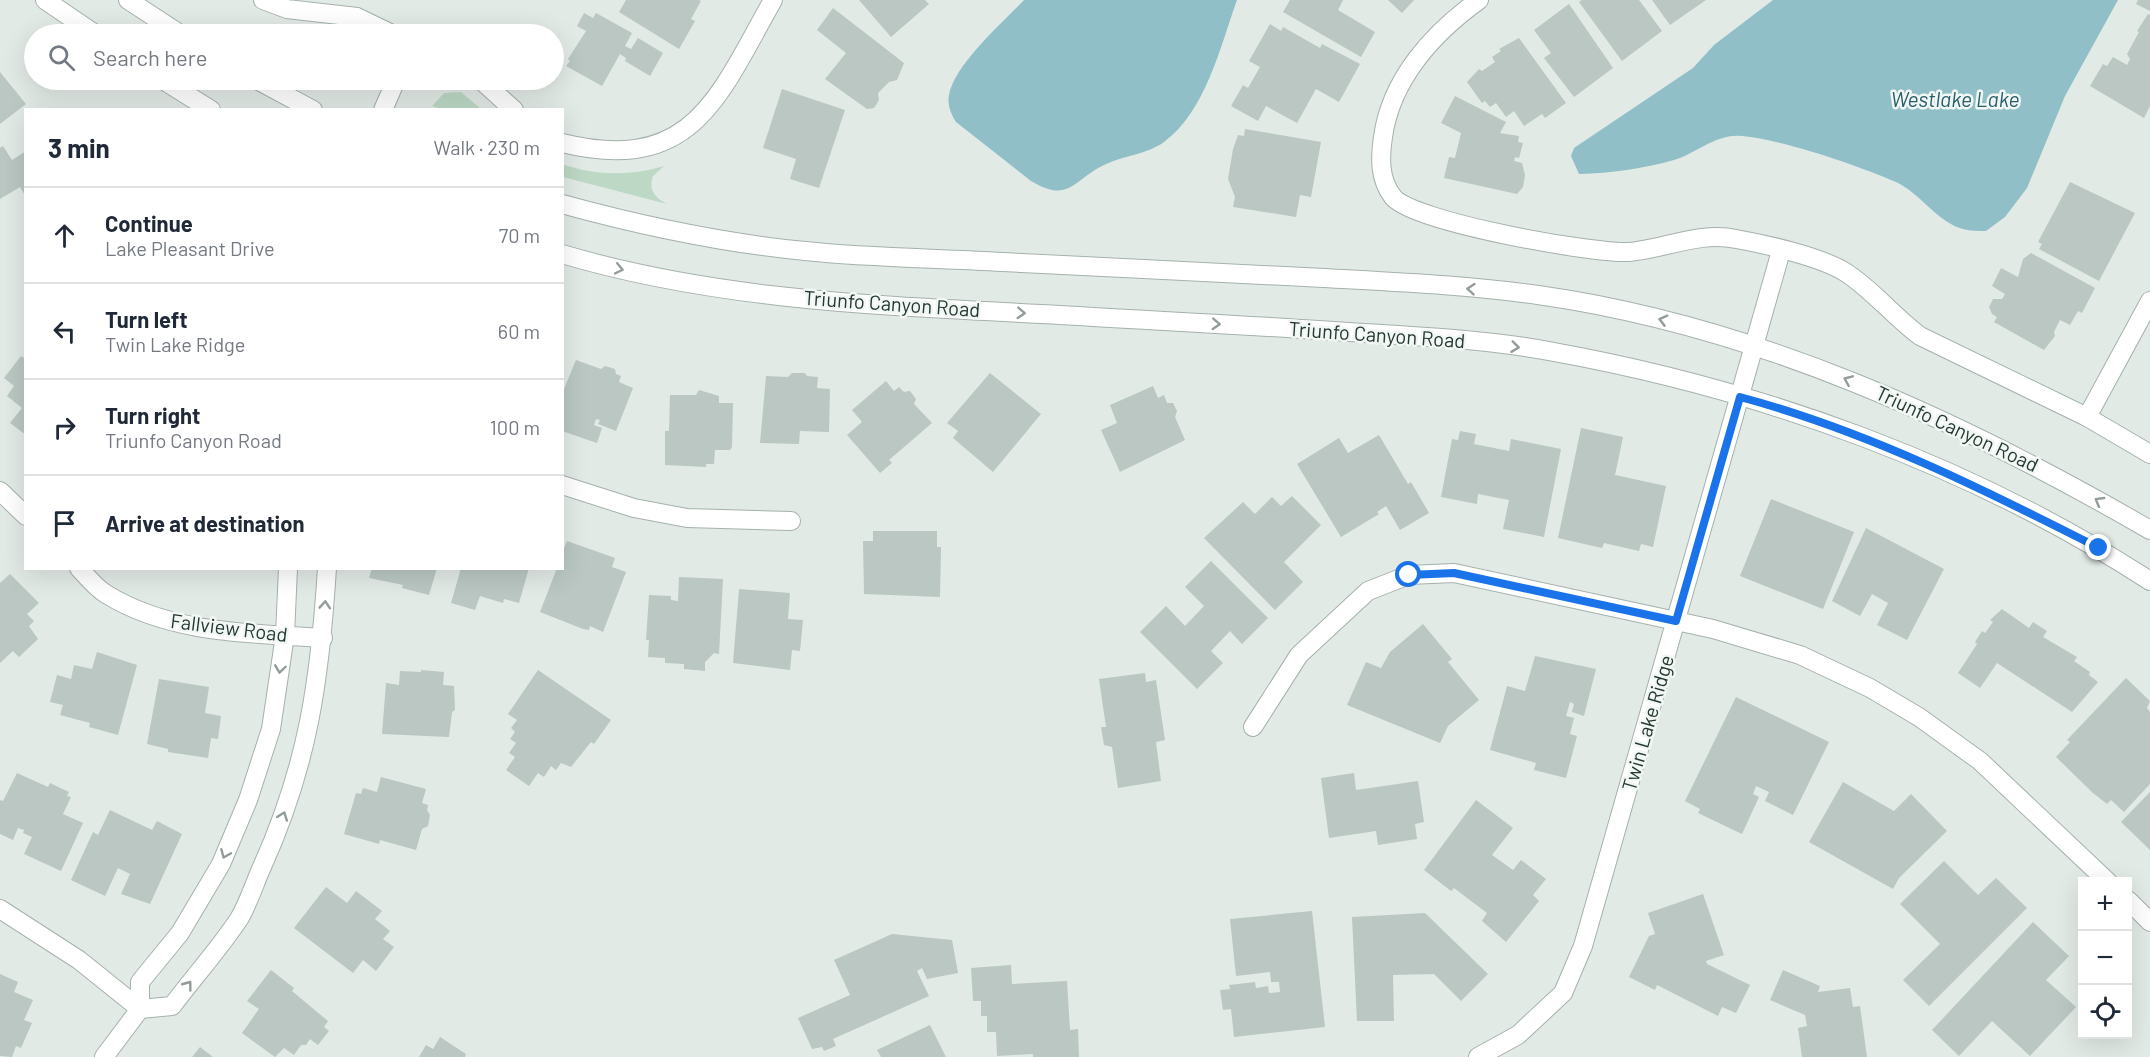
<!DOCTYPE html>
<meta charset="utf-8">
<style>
body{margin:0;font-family:Barlow,sans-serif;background:#f6f6f7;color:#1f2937}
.controls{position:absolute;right:18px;bottom:18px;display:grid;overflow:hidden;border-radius:0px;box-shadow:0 6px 24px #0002}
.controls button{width:54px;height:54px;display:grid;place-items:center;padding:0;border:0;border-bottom:2px solid #e0e1e3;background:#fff;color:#1f2937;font:30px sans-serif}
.stop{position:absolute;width:18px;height:18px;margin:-14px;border:4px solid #1a73e8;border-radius:50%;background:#fff}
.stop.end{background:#1a73e8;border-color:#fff;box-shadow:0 2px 6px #0008}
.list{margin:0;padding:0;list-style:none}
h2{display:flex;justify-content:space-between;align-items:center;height:78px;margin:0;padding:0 24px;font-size:26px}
h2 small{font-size:20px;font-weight:400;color:#747a83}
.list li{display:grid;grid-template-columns:39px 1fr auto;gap:18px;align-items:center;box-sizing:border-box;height:96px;padding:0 24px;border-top:2px solid #e0e1e3}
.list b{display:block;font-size:22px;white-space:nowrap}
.list p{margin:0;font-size:20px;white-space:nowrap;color:#747a83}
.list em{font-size:20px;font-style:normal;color:#747a83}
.icon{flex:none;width:33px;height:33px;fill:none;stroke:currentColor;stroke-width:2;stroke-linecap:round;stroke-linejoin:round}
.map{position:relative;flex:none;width:2150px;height:1057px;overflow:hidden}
.search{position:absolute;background:#fff;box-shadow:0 6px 24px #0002;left:24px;top:24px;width:540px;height:66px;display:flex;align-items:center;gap:15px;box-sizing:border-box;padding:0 21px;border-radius:33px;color:#747a83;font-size:22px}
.panel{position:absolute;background:#fff;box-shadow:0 6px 24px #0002;left:24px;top:108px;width:540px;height:462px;border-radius:0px}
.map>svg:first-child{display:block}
.green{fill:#bdd8c5}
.water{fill:#90bfc8}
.building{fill:#bac7c2}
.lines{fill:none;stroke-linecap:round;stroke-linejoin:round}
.minor-casing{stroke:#a5b1ad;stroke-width:20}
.tertiary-casing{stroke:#a5b1ad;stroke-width:20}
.minor{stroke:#fff;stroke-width:18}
.tertiary{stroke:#fff;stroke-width:18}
.oneway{stroke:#929c99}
.route{stroke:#1a73e8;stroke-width:8}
.labels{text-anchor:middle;stroke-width:5;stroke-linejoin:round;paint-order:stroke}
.street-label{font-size:20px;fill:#243933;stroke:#f2f7f4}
.water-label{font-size:21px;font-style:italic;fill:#26606d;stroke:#f2f7f4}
</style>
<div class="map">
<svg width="2150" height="1057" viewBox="0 0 2150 1057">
<rect width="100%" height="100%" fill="#e2eae6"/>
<g class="green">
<polygon points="461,92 481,109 442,109 432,106 444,93"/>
<path d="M 562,164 C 596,176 631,176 664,166 L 653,176 C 648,189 655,198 667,204 L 563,177 Z"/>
</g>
<g class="water">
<path d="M 1024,0 L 1237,0 C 1220,47 1206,111 1164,142 C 1148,154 1122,156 1104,165 C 1073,180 1069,204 1031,181 L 956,122 C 951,114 947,105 949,95 C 954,65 1002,23 1024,0 Z"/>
<path d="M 1773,0 L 2118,0 L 2065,96 L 2027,188 L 2005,217 L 1986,231 C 1979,231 1970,231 1963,229 C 1937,222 1920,193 1896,182 C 1857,165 1784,140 1742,136 C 1717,133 1697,153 1674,160 C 1642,169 1612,173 1579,174 L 1571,156 L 1574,148 L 1693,68 L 1714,45 Z"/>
</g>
<g class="building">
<polygon points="626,0 699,0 701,1 691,19 695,21 679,49 619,12"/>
<polygon points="859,0 925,0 929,4 891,37"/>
<polygon points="1290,0 1343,0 1338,10 1375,32 1361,57 1283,12"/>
<polygon points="1388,0 1414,0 1402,13"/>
<polygon points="1582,0 1639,0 1662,31 1622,61 1579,2"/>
<polygon points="1652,0 1706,0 1670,25"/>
<polygon points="2138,0 2150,0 2150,11 2136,4"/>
<polygon points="1569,4 1613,68 1574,97 1544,58 1551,53 1534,30"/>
<polygon points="833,8 904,63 897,80 889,82 878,93 879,100 874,108 867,109 825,79 846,53 817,30"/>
<polygon points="584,13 593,18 596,13 632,33 625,46 631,49 638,38 663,53 650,76 625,61 626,58 620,54 602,86 566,66 570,61 568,59 586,31 577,26"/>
<polygon points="2148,14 2150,15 2150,106 2144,118 2090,86 2103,64 2107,66 2113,57 2127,65 2130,59 2127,54 2139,32 2137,31"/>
<polygon points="1270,24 1281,31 1283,27 1320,48 1322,44 1360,64 1339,102 1316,89 1297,123 1266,106 1258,121 1231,106 1243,85 1248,88 1260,67 1249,61"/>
<polygon points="1519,38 1566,103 1545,118 1542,114 1524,126 1514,111 1506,117 1496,103 1490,107 1485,101 1482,103 1467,82 1479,69 1482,71 1495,62 1492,57 1501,51 1499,49"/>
<polygon points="0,72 26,104 0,124"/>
<polygon points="782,89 845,110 819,188 790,179 796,159 763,148"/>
<polygon points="1455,96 1506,122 1500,133 1519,136 1518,142 1523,143 1519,158 1515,157 1514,161 1522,163 1525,175 1523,187 1517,194 1444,178 1449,157 1455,158 1461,133 1441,123"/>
<polygon points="1245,129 1321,142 1311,197 1300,195 1296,217 1233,207 1235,197 1228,179 1233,149 1238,135 1244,136"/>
<polygon points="3,146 12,160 26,151 26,197 20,187 0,199 0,148"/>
<polygon points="2070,182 2135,213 2099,281 2039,249 2042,244 2038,242"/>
<polygon points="2031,253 2095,288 2082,313 2078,311 2070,325 2060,320 2054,332 2055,336 2044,350 1994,322 1997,317 1992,314 1989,307 1993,299 2002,299 2005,294 1992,286 2001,268 2018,277 2023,259"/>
<polygon points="21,356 26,359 26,435 10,423 22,408 7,396 14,386 4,378"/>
<polygon points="576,360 601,369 605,366 615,369 616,374 621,376 619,382 633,388 616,431 598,424 600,420 596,419 594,425 602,428 597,443 562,431 562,394"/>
<polygon points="792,373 805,373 807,376 818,377 817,388 830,389 829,432 800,431 799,444 760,443 766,376 788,377"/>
<polygon points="990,373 1041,414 993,472 953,438 958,431 947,423"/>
<polygon points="886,381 894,391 899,387 904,392 910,391 916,399 914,404 932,423 889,460 892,463 880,473 847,435 862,422 852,410"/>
<polygon points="1153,386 1158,398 1164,395 1167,403 1173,403 1177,411 1175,417 1185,440 1120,472 1101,430 1117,423 1110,405"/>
<polygon points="699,390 719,396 719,403 733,403 732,447 730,450 715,450 714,464 706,464 706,467 665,465 665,431 669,431 670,395 696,395"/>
<polygon points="1581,428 1623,437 1615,475 1666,486 1653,547 1641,544 1639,551 1604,543 1602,548 1558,538"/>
<polygon points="1460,431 1476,434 1474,444 1509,451 1511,439 1561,449 1544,537 1503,529 1509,500 1478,494 1477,504 1441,497 1452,439 1458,440"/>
<polygon points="1379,435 1408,484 1411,482 1429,513 1400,530 1386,506 1377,512 1379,514 1341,537 1297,464 1339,438 1348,453"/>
<polygon points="1292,496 1321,525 1284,562 1303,582 1275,610 1204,538 1243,502 1255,514 1272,497 1281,506"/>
<polygon points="1771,499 1854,532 1823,609 1740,576"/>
<polygon points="1866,528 1944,569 1907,640 1877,625 1888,603 1872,594 1860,616 1832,601"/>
<polygon points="873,531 937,531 937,547 941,547 940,597 864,594 863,541 873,541"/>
<polygon points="567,541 615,558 612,567 626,572 603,632 590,626 589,630 583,629 540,612 557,568 562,568 562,553"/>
<polygon points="1211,561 1268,618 1242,644 1230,631 1211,651 1223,663 1197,689 1140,632 1166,606 1185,626 1204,606 1185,587"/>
<polygon points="372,568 437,568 429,595 402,588 403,585 369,578"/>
<polygon points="461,568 529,568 519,603 504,599 503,603 480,596 475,610 451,603"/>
<polygon points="10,574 39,603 27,614 34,621 29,626 38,639 19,657 13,651 0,663 0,583"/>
<polygon points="679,577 723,579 719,654 714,653 705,662 705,671 684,669 684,664 665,663 665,658 648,657 649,640 646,640 649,595 671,596 671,600 678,601"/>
<polygon points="739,589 790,593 788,619 803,620 800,651 792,650 790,670 733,663"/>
<polygon points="2002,609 2029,628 2033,622 2047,631 2043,637 2077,657 2074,661 2090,672 2089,675 2098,682 2072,712 1997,663 1980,688 1958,673 1977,644 1975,642 1982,631 1985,633 1993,622 1990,620"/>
<polygon points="1423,624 1452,659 1448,662 1479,700 1448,726 1440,743 1347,705 1366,662 1381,668 1390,652"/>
<polygon points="97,652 137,665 118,735 89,727 90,723 60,715 63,705 50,702 57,675 71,679 74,665 92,669"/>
<polygon points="1535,656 1596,669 1584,716 1572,712 1574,704 1570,702 1566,716 1574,718 1570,734 1577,736 1566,778 1534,770 1536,763 1490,750 1507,686 1525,691"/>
<polygon points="421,670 444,672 443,685 454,686 455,710 452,712 449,737 382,734 386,683 399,685 400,671 421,672"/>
<polygon points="538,670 611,720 594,744 591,742 571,767 561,763 556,770 551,766 544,777 538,773 529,786 506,770 515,757 509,753 516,743 510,739 515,732 511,728 517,720 508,714"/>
<polygon points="1145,673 1146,682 1156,680 1165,740 1156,742 1161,781 1118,788 1112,747 1104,745 1101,727 1106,727 1099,679"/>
<polygon points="2126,678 2150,701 2147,708 2150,712 2150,784 2124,812 2111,800 2107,804 2093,793 2056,757 2070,742 2067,740"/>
<polygon points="159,679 209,687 205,713 221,716 218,739 211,738 208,758 168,752 168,749 147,744"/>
<polygon points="1736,697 1829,742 1793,815 1765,801 1769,792 1756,786 1753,794 1759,797 1742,834 1698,813 1700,809 1685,801"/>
<polygon points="17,773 48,787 50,783 69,792 67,796 71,797 63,814 83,823 61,871 24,854 32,837 23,833 24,830 18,828 13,840 0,834 0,800 3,801"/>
<polygon points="1354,773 1356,790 1418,781 1424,822 1415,824 1417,839 1378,845 1376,831 1329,838 1321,778"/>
<polygon points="381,777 426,789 422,803 428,805 427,810 430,815 428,826 422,829 416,850 380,840 379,844 344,834 356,793 361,794 363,788 377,792"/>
<polygon points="1843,782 1894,811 1911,794 1947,831 1899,878 1893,889 1809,842"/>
<polygon points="2150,792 2150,850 2121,822"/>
<polygon points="1476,800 1513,828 1492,855 1513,870 1521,860 1546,879 1533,895 1539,901 1506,942 1482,921 1487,913 1454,888 1451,891 1424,870"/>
<polygon points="110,810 152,830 157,821 182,834 150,904 121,894 130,874 118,868 105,896 71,880 93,832 98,835"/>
<polygon points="1944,861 1978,895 1996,878 2027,908 1929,1006 1903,980 1940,944 1900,904"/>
<polygon points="326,887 347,903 356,891 382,911 375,919 390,931 383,939 394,947 376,971 363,960 353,973 294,928"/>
<polygon points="1703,894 1724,955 1706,961 1707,964 1750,985 1736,1013 1722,1007 1718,1016 1657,985 1655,990 1629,977 1649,936 1655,934 1648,913"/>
<polygon points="1312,911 1325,1027 1234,1037 1231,1009 1223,1010 1220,990 1230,989 1229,985 1255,982 1256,988 1268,986 1269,993 1280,992 1279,982 1271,982 1270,972 1236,976 1230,919"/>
<polygon points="1425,913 1488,974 1461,1001 1434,974 1393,975 1394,1021 1357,1021 1352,917"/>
<polygon points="2033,922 2069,956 2046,980 2076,1007 2030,1056 1992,1021 1959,1056 1932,1030"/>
<polygon points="892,934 952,940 958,973 927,979 922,968 917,971 929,996 833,1039 836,1046 824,1051 822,1047 812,1049 798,1018 850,995 834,960"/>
<polygon points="1011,965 1012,984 1067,981 1070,1030 1078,1029 1079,1057 1033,1057 1033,1054 997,1056 996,1032 987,1032 987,1016 981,1016 981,1001 973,1001 971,968"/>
<polygon points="271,970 294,988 292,991 328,1021 324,1027 329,1031 318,1045 310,1039 306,1045 301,1045 294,1055 284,1048 275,1057 242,1033 259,1009 247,1001"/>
<polygon points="1783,970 1820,986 1818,992 1850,988 1853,1007 1860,1006 1867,1057 1802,1057 1798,1028 1807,1026 1805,1015 1770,1000"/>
<polygon points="0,974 18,982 14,992 33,1000 24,1020 32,1023 21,1048 16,1046 12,1057 0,1056"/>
<polygon points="930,1025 946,1057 881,1057 877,1050"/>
<polygon points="440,1037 466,1054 465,1057 419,1057 426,1045 433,1049"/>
<polygon points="200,1047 213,1057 192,1057"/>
</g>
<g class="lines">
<defs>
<g id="minor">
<polyline points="263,0 287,9 357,17 392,34"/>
<path d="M 1479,0 C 1433,33 1391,79 1383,137 C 1380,158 1379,179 1393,197 C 1413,222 1594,254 1629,252 C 1664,249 1701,231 1736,239 C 1765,244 1821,257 1845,272 C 1872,289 1894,317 1920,336 L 2087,417 L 2150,454"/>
<polyline points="481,80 514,110"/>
<polyline points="383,110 396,80"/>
<path d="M 562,143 C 693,175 718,97 773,0"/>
<polyline points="2087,417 2150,301"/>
<polyline points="562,485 634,508 687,518 791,521"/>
<polyline points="0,491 26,516"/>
<path d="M 79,568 C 87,577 96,588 106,594 C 171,634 249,633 323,638"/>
<polyline points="1253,727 1299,655 1368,591 1409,575 1454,573 1713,629 1800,655 1870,688 1919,717 1980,761 2108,882"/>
<polyline points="2128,900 2150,922"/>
<polyline points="0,909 79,960 140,1009"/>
<path d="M 140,1009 L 172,1006 C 194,977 219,949 239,919 C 248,904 254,885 261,869 C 308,766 320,680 327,568"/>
<polyline points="104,1057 140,1009 140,982 180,933 221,864 248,800 271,729 285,635 288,568"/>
<polyline points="1478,1057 1518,1035 1563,993 1583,946 1781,251"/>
</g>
<g id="tertiary">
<polyline points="45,0 95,34"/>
<polyline points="128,0 180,34"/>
<polyline points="163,80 211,110"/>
<polyline points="257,80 313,110"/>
<path d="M 562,204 C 642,226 723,243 805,251 C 871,258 937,258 1003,262 C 1110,267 1217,273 1324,278 C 1395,282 1467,285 1538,295 C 1757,326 1960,420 2150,530"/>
<path d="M 562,254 C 724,302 893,306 1060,315 C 1162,321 1263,326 1365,333 C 1428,337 1492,340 1554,352 C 1763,390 1971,465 2150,581"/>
</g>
</defs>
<use href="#minor" class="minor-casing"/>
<use href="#tertiary" class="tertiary-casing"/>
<use href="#minor" class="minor"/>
<use href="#tertiary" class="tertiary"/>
</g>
<defs><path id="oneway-chevron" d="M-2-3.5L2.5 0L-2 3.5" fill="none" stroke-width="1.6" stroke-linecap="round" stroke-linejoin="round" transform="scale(1.5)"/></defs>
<g class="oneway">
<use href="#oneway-chevron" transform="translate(619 269) rotate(12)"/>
<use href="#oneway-chevron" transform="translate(1471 289) rotate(-175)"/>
<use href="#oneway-chevron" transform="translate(1021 313) rotate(3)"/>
<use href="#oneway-chevron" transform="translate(1663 320) rotate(-165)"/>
<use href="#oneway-chevron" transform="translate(1216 324) rotate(3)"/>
<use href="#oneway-chevron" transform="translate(1515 347) rotate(7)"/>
<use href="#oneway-chevron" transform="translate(1848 380) rotate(-157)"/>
<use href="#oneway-chevron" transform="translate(2099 501) rotate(-150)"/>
<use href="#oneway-chevron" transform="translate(325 605) rotate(-86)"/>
<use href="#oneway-chevron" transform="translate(280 669) rotate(98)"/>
<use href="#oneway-chevron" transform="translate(283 816) rotate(-70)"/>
<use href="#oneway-chevron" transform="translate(225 854) rotate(113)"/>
<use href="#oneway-chevron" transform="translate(188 985) rotate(-53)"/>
</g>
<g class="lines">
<path class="route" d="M 1409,575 L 1454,573 L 1676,621 L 1740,397 C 1867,431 1983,489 2099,548"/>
</g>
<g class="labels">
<g class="street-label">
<text transform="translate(892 304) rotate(4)" y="7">Triunfo Canyon Road</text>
<text transform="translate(1377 335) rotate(4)" y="7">Triunfo Canyon Road</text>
<text transform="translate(1957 429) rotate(25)" y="7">Triunfo Canyon Road</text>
<text transform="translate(229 628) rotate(7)" y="7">Fallview Road</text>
<text transform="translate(1648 723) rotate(-74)" y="7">Twin Lake Ridge</text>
</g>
<g class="water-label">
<text x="1955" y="107">Westlake Lake</text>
</g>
</g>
</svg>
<div class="controls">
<button>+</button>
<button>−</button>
<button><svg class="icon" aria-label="locate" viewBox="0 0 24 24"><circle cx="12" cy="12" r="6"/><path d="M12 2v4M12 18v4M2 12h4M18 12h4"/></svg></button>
</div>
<div class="stop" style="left:1409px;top:575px"></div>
<div class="stop end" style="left:2099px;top:548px"></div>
<div class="search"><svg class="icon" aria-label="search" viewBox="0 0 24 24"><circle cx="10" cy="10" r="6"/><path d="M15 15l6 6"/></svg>Search here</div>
<section class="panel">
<h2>3 min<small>Walk · 230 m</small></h2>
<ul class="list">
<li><svg class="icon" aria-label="ahead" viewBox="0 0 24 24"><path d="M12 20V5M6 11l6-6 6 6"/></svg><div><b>Continue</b><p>Lake Pleasant Drive</p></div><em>70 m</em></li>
<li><svg class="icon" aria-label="left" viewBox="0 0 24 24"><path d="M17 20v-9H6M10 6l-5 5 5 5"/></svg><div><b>Turn left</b><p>Twin Lake Ridge</p></div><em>60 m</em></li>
<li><svg class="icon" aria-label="right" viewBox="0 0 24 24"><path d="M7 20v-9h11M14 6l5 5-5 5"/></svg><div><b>Turn right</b><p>Triunfo Canyon Road</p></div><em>100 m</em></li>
<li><svg class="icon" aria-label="arrive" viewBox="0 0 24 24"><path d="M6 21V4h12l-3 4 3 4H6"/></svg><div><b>Arrive at destination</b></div></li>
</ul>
</section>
</div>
